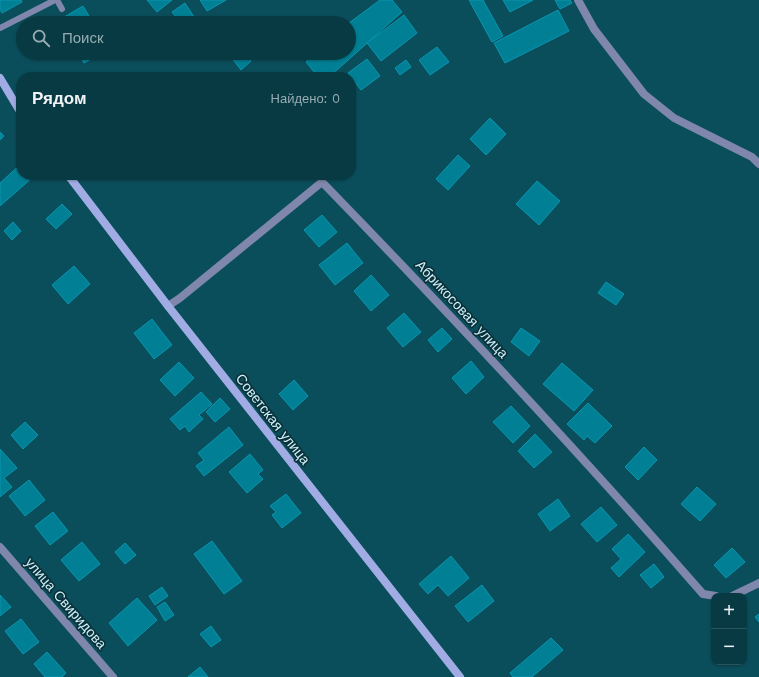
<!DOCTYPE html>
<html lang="ru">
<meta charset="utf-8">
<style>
body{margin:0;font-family:"Work Sans",sans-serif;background:#16454f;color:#f1f3f6}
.controls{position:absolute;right:12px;bottom:12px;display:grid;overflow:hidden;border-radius:8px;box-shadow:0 1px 3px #0004}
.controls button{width:36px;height:36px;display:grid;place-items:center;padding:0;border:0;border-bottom:1px solid #29545d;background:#083a44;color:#f1f3f6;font:20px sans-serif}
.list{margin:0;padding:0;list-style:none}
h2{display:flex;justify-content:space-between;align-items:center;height:52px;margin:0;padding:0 16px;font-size:17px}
h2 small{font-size:13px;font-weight:400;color:#98adb2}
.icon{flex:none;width:22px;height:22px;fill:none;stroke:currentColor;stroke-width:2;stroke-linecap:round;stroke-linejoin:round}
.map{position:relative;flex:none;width:759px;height:677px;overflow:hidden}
.search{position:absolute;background:#083a44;box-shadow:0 1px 3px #0004;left:16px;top:16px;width:340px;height:44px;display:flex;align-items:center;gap:10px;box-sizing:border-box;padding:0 14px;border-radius:22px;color:#98adb2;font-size:15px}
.panel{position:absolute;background:#083a44;box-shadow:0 1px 3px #0004;left:16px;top:72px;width:340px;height:108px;border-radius:16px}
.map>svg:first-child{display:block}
.building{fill:#007f95;stroke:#0a96b0}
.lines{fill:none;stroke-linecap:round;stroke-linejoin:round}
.lane{stroke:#8087ac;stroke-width:6}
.street{stroke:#8087ac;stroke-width:8}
.secondary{stroke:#a1ace5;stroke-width:8}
.labels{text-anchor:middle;stroke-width:3.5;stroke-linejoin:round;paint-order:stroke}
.street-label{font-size:14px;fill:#cbf2fd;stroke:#0c3139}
</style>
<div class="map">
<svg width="759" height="677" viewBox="0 0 759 677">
<rect width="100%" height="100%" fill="#0b4e5b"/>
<g class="building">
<polygon points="0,0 21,0 22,2 2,13 0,9"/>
<polygon points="147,0 172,0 157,12"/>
<polygon points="200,0 226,0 207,11"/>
<polygon points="380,0 392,0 402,12 329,77 318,77 306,62 315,53 349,53 349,23"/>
<polygon points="469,0 483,0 503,36 492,42"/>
<polygon points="503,0 533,0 510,12"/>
<polygon points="555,0 570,0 572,3 560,9"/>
<polygon points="185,3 194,17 185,23 181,23 172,12"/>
<polygon points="83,6 93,23 60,23 59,20"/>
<polygon points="558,10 569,31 505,63 494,43"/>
<polygon points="404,15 417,33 381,61 367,43"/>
<polygon points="437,47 449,62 430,75 419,60"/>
<polygon points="78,53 101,53 84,63"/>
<polygon points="228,53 245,53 251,61 241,70"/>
<polygon points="367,59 380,76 361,90 348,73"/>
<polygon points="406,60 411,67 400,75 395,68"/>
<polygon points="490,118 506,134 486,155 470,139"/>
<polygon points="0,132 4,136 0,140"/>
<polygon points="458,155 470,166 448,190 436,179"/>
<polygon points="21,164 21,175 31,175 33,177 0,206 0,183"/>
<polygon points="537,181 560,201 539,225 516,204"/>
<polygon points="62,204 72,214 56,229 46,219"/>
<polygon points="322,215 337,232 319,247 304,230"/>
<polygon points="13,222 21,231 12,240 4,231"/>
<polygon points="347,243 363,263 335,285 319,265"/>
<polygon points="74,266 90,284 68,304 52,285"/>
<polygon points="371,275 389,295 371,311 354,291"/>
<polygon points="606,282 624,294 616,305 598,293"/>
<polygon points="404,313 421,332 403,347 387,328"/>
<polygon points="152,319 172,345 154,359 134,333"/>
<polygon points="442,328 452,339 438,352 428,340"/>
<polygon points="521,328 540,341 529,356 511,342"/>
<polygon points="471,361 484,377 466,394 452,378"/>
<polygon points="179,362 194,378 175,396 160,380"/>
<polygon points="562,363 593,390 574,411 543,384"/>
<polygon points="294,380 308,396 293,410 279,394"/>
<polygon points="201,392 212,404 199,415 203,419 189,432 185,426 180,430 170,419"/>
<polygon points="220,398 230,409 215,422 206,412"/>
<polygon points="588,403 612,426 595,443 587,436 584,440 567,424"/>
<polygon points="511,406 530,426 513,443 493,422"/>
<polygon points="25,422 38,435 23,449 11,435"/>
<polygon points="229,427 243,445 204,476 196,466 204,460 198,453"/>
<polygon points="535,434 552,452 534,468 518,451"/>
<polygon points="644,447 657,460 638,480 625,467"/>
<polygon points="0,449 17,468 4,478 12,487 0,497"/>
<polygon points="250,454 263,470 258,474 263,479 247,493 229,472"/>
<polygon points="29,480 45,500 25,516 9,496"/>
<polygon points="697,487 716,504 700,521 681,504"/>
<polygon points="286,494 301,513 282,528 272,515 276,512 270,506"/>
<polygon points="558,499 570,516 550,531 538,514"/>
<polygon points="601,507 617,525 597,542 581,524"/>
<polygon points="53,512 68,531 50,545 35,526"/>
<polygon points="628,534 645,552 619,577 611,568 621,559 612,549"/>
<polygon points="212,541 242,581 224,594 194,554"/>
<polygon points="82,542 100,564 79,581 61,560"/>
<polygon points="125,543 136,555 125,564 115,552"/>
<polygon points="732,548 745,562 726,578 714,565"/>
<polygon points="451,556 469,578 448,596 438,585 428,594 419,584"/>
<polygon points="654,564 664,577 651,588 640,575"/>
<polygon points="482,585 494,601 468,622 455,606"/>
<polygon points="162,587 168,596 155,605 149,596"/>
<polygon points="0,595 11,607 0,616"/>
<polygon points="137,598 157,620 128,646 109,623"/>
<polygon points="165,602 174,615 165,621 157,607"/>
<polygon points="759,614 759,622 755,617"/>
<polygon points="21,619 39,642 23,654 5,631"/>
<polygon points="211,626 221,640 211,647 200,634"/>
<polygon points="551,638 563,650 532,677 513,677 510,673"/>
<polygon points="47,652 66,673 62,677 45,677 34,664"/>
<polygon points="200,667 208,677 188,677"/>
</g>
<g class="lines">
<g class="lane">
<polyline points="57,0 62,9"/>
<polyline points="0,28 55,0"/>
</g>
<g class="street">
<polyline points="578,0 594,29 644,94 674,118 752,157 759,164"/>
<path d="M 168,306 L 180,298 L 322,182 C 452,316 580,453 703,594 L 716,596"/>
<polyline points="0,547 113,677"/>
<polyline points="732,596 759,583"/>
</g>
<g class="secondary">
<polyline points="0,78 21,113"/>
<polyline points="68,175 168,306 460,677"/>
</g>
</g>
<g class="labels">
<g class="street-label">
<text transform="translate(462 309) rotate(47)" y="5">Абрикосовая улица</text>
<text transform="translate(273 419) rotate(52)" y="5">Советская улица</text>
<text transform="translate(66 603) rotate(49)" y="5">улица Свиридова</text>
</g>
</g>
</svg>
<div class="controls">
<button>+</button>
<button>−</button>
</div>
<div class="search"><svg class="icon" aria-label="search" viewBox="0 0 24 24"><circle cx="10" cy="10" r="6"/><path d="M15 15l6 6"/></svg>Поиск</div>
<section class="panel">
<h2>Рядом<small>Найдено: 0</small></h2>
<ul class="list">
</ul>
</section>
</div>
